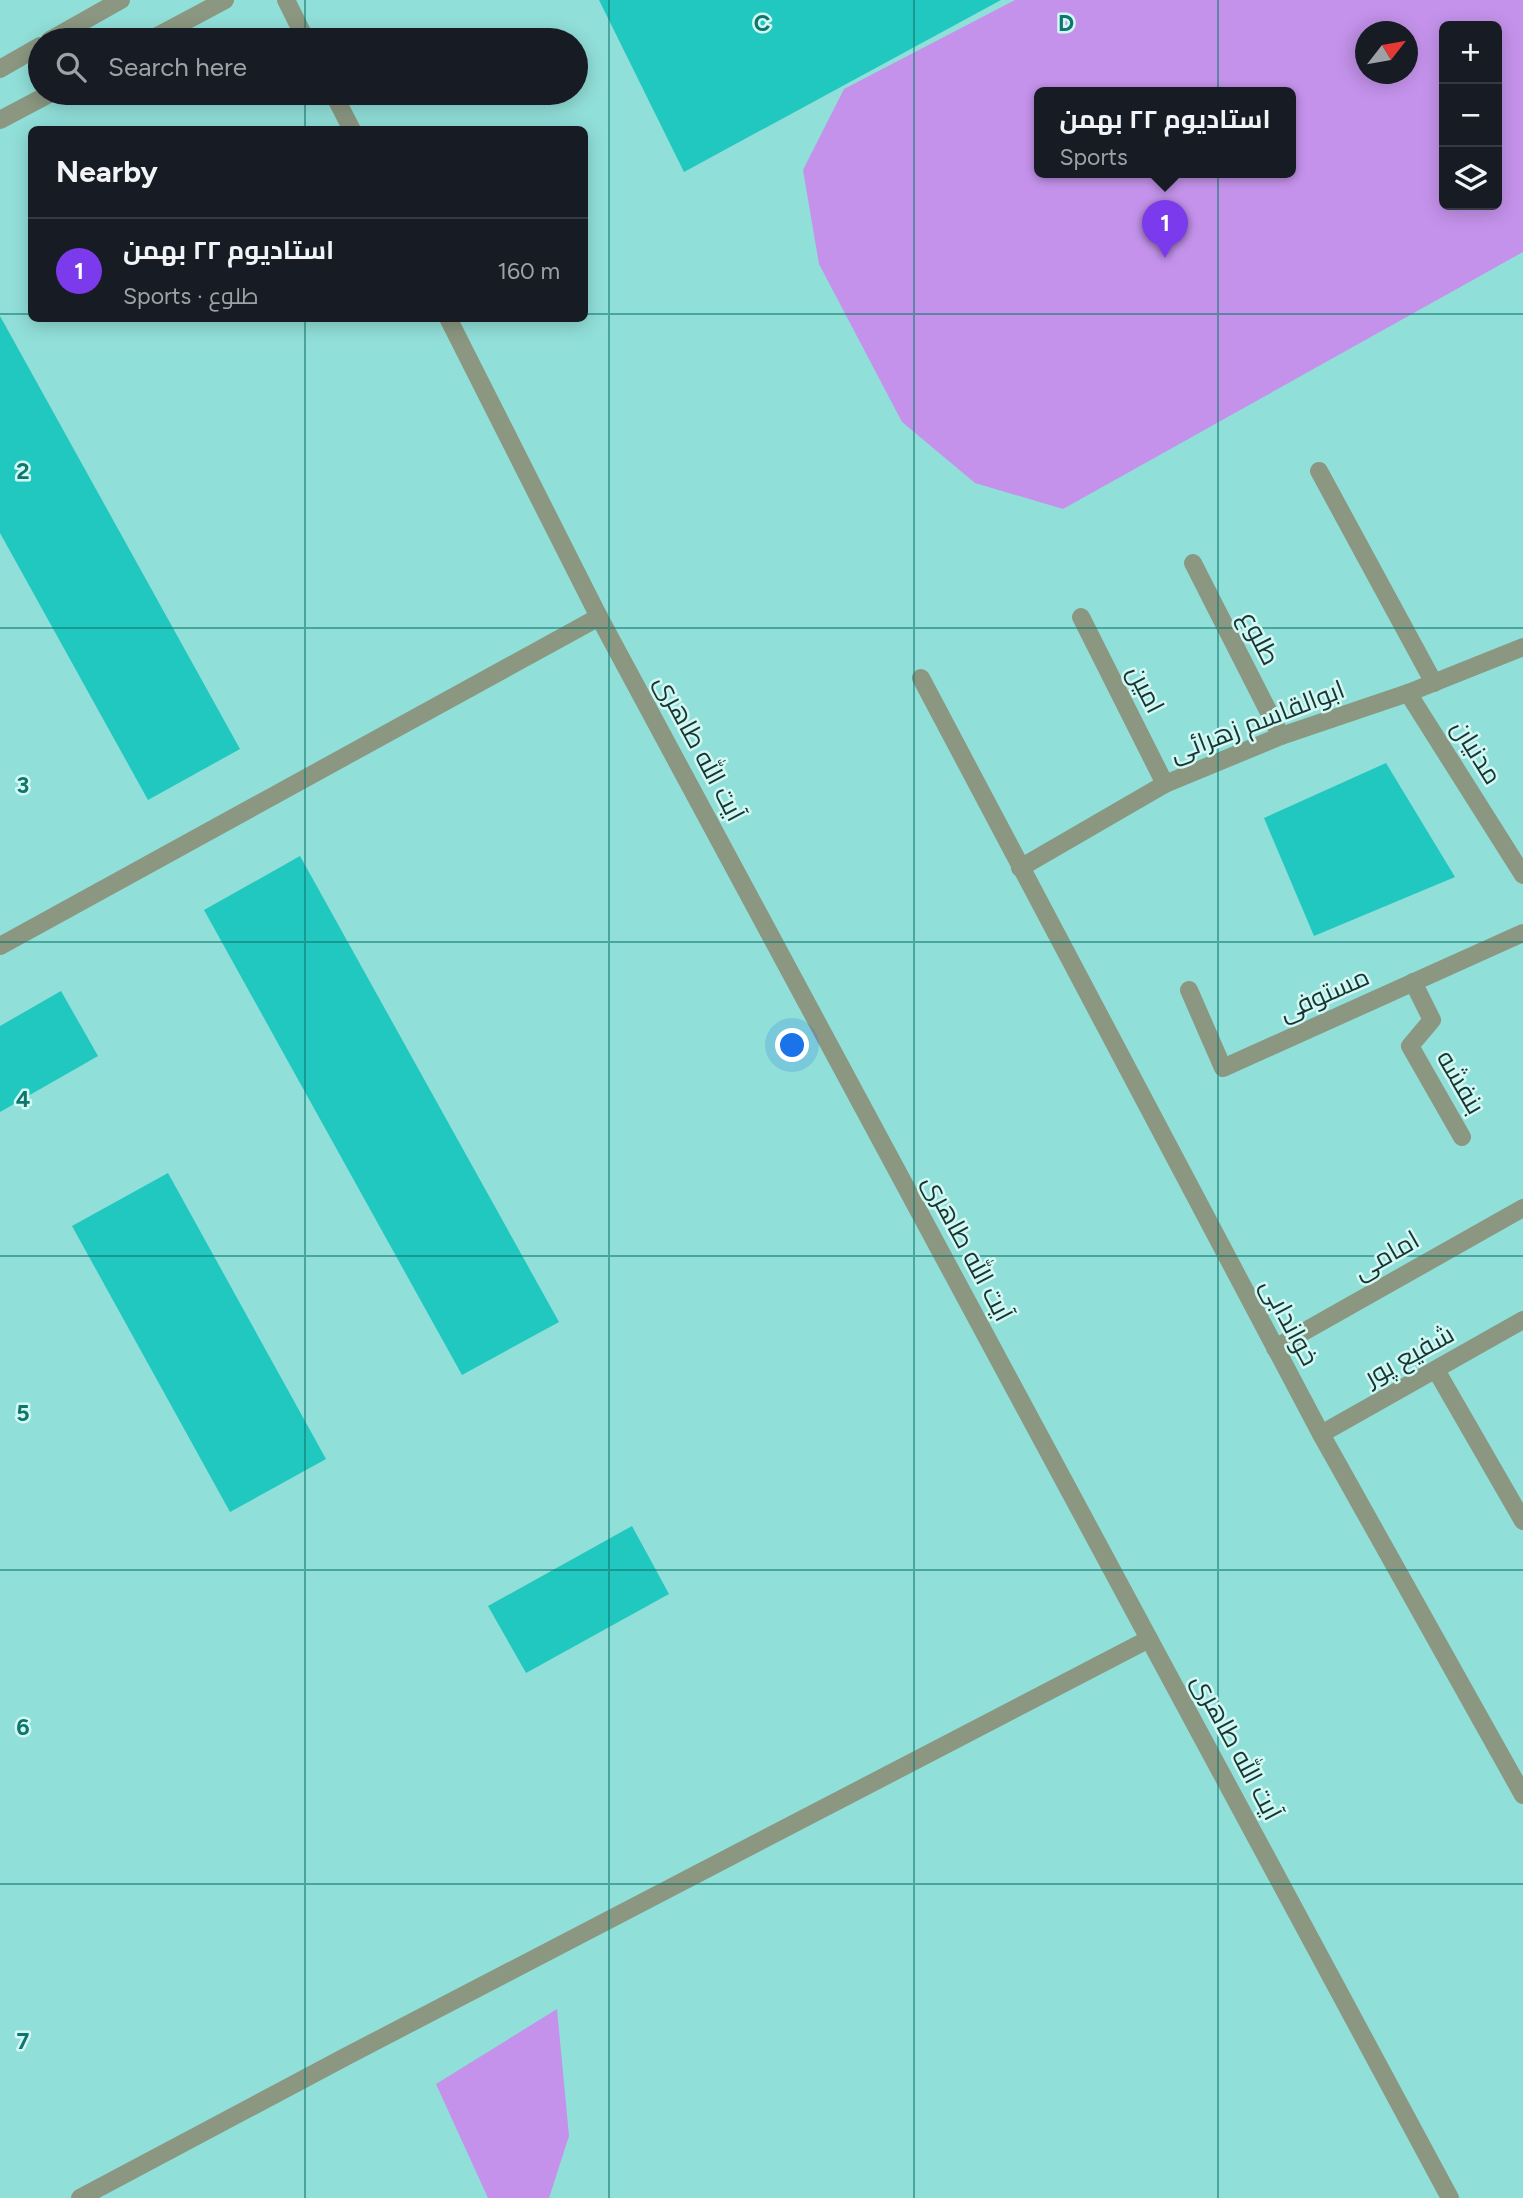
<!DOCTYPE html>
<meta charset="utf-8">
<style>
body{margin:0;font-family:Figtree,Cairo,sans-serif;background:#20242c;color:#f1f3f6}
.controls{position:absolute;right:21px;top:21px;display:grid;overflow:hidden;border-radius:10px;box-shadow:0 4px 18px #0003}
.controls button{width:63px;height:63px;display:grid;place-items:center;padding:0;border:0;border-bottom:2px solid #363941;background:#171b24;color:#f1f3f6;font:35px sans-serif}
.compass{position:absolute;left:1355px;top:21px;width:63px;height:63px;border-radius:50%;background:#171b24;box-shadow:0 4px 18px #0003;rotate:59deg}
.you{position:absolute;left:793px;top:1046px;width:24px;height:24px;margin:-18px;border:5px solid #fff;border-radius:50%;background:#1a73e8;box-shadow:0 0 0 10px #1a73e833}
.badge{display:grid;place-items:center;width:46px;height:46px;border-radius:50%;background:#7c3aed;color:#fff;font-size:23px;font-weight:700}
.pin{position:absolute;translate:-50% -58px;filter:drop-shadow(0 2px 4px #0008)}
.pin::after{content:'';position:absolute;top:37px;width:24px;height:21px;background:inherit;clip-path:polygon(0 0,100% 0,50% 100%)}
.popup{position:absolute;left:1034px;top:87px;width:262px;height:91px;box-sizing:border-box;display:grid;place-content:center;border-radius:10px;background:#171b24;filter:drop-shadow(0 2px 5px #0005);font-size:23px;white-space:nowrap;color:#9ea1a6}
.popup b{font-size:26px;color:#f1f3f6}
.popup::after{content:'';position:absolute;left:50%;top:100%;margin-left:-14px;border:14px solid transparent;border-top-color:#171b24}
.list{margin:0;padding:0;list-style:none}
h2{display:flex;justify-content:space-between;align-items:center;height:91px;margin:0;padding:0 28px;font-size:30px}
h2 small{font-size:23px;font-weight:400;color:#9ea1a6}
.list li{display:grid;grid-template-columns:46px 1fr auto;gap:21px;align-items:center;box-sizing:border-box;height:105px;padding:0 28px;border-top:2px solid #363941}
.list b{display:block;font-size:26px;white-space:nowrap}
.list p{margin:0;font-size:23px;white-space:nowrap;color:#9ea1a6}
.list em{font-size:23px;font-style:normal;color:#9ea1a6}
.icon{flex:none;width:38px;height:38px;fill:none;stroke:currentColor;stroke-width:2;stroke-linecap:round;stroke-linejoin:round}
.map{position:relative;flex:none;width:1523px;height:2198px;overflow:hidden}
.search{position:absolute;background:#171b24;box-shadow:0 4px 18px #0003;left:28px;top:28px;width:560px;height:77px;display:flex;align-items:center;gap:18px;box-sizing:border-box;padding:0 24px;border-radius:38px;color:#9ea1a6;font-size:26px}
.panel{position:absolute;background:#171b24;box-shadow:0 4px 18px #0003;left:28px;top:126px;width:560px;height:196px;border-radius:10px}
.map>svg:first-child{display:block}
.green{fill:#c492eb;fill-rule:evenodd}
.building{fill:#21c8c0}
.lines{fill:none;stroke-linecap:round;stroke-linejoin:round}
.minor{stroke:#8b9781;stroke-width:18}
.grid{fill:none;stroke:#0f766e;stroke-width:2;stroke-opacity:0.55}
.labels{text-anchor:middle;stroke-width:5;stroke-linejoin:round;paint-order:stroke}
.street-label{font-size:26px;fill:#163634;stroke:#d3f8f4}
.grid-label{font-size:23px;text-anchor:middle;font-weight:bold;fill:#0f766e;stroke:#d3f8f4;stroke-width:5;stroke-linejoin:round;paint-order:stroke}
</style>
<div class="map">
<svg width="1523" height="2198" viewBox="0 0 1523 2198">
<rect width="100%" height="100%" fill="#91dfd9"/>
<g class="green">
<path d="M 1015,0 L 1523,0 L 1523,252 L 1063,509 L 975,483 L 902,422 L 819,264 L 803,170 L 844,89 ZM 1444,26 L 1497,26 L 1497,205 L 1444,205 ZM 1366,32 L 1408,32 L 1408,74 L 1366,74 ZM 1039,92 L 1291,92 L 1291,172 L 1039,172 Z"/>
<polygon points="557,2009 569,2136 549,2198 488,2198 436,2084"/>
</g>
<g class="building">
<polygon points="599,0 1001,0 684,172"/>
<polygon points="0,316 240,749 148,800 0,533"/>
<polygon points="1386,763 1455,877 1314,936 1264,818"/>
<polygon points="300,856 559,1322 462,1375 204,910"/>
<polygon points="61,991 98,1056 0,1112 0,1026"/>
<polygon points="168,1173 326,1459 230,1512 72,1226"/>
<polygon points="632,1526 669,1594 526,1673 488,1606"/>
</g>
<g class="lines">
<g class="minor">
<polyline points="286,0 306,40"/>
<polyline points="50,40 121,0"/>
<polyline points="150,40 225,0"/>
<polyline points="0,69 40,46"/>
<polyline points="333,93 352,130"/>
<polyline points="0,120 51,93"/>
<polyline points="448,318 599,617 1450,2198"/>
<polyline points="1319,471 1434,683"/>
<polyline points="1193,563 1281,736"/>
<polyline points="1081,617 1165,784"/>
<polyline points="921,678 1321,1434 1523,1795"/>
<polyline points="1408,693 1523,875"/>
<polyline points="1020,868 1165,784 1281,736 1408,693 1523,647"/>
<polyline points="0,946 599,617"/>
<polyline points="1413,982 1432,1020 1410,1046 1462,1137"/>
<polyline points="1189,990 1223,1068 1523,933"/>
<polyline points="1275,1348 1523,1208"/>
<polyline points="1436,1370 1523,1521"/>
<polyline points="1321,1434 1523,1320"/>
<polyline points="80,2198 347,2056 1149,1639"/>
</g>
</g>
<path class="grid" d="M 305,0 L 305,40M 609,0 L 609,2198M 914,0 L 914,2198M 1218,0 L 1218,2198M 305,93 L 305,130M 0,314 L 32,314M 584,314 L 1523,314M 305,318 L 305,2198M 0,628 L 1523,628M 0,942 L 1523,942M 0,1256 L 1523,1256M 0,1570 L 1523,1570M 0,1884 L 1523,1884"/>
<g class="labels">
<g class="street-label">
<text transform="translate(1260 638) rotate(63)" y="9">طلوع</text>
<text transform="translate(1146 689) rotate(63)" y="9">امین</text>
<text transform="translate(1257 721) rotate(-21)" y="9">ابوالقاسم زهرائی</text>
<text transform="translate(700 748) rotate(62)" y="9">آیت الله طاهری</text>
<text transform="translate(1477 752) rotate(58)" y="9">مدنیان</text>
<text transform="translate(1324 994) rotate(-24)" y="9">مستوفی</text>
<text transform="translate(1461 1082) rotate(60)" y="9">بنفشه</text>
<text transform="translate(968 1248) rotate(62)" y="9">آیت الله طاهری</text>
<text transform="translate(1386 1255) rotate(-30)" y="9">امامی</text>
<text transform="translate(1290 1322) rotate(62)" y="9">خواندابی</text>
<text transform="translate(1409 1355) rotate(-29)" y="9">شفیع پور</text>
<text transform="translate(1237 1747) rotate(62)" y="9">آیت الله طاهری</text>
</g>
</g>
<g class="grid-label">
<text x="762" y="31">C</text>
<text x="1066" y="31">D</text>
<text x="23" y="479">2</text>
<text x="23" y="793">3</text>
<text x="23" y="1107">4</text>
<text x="23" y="1421">5</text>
<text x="23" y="1735">6</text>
<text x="23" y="2049">7</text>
</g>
</svg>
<div class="controls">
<button>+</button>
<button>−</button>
<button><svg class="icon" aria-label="layers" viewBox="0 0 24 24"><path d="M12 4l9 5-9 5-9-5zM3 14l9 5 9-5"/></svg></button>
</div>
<svg class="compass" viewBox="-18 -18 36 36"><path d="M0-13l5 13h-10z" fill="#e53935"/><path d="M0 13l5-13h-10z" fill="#9ea1a6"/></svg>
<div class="you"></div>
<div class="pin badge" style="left:1165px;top:258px">1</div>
<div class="popup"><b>استادیوم ۲۲ بهمن</b>Sports</div>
<div class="search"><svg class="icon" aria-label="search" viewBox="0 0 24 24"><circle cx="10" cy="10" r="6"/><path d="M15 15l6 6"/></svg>Search here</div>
<section class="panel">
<h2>Nearby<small></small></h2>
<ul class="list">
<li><span class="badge">1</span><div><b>استادیوم ۲۲ بهمن</b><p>Sports · طلوع</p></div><em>160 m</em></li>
</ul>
</section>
</div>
